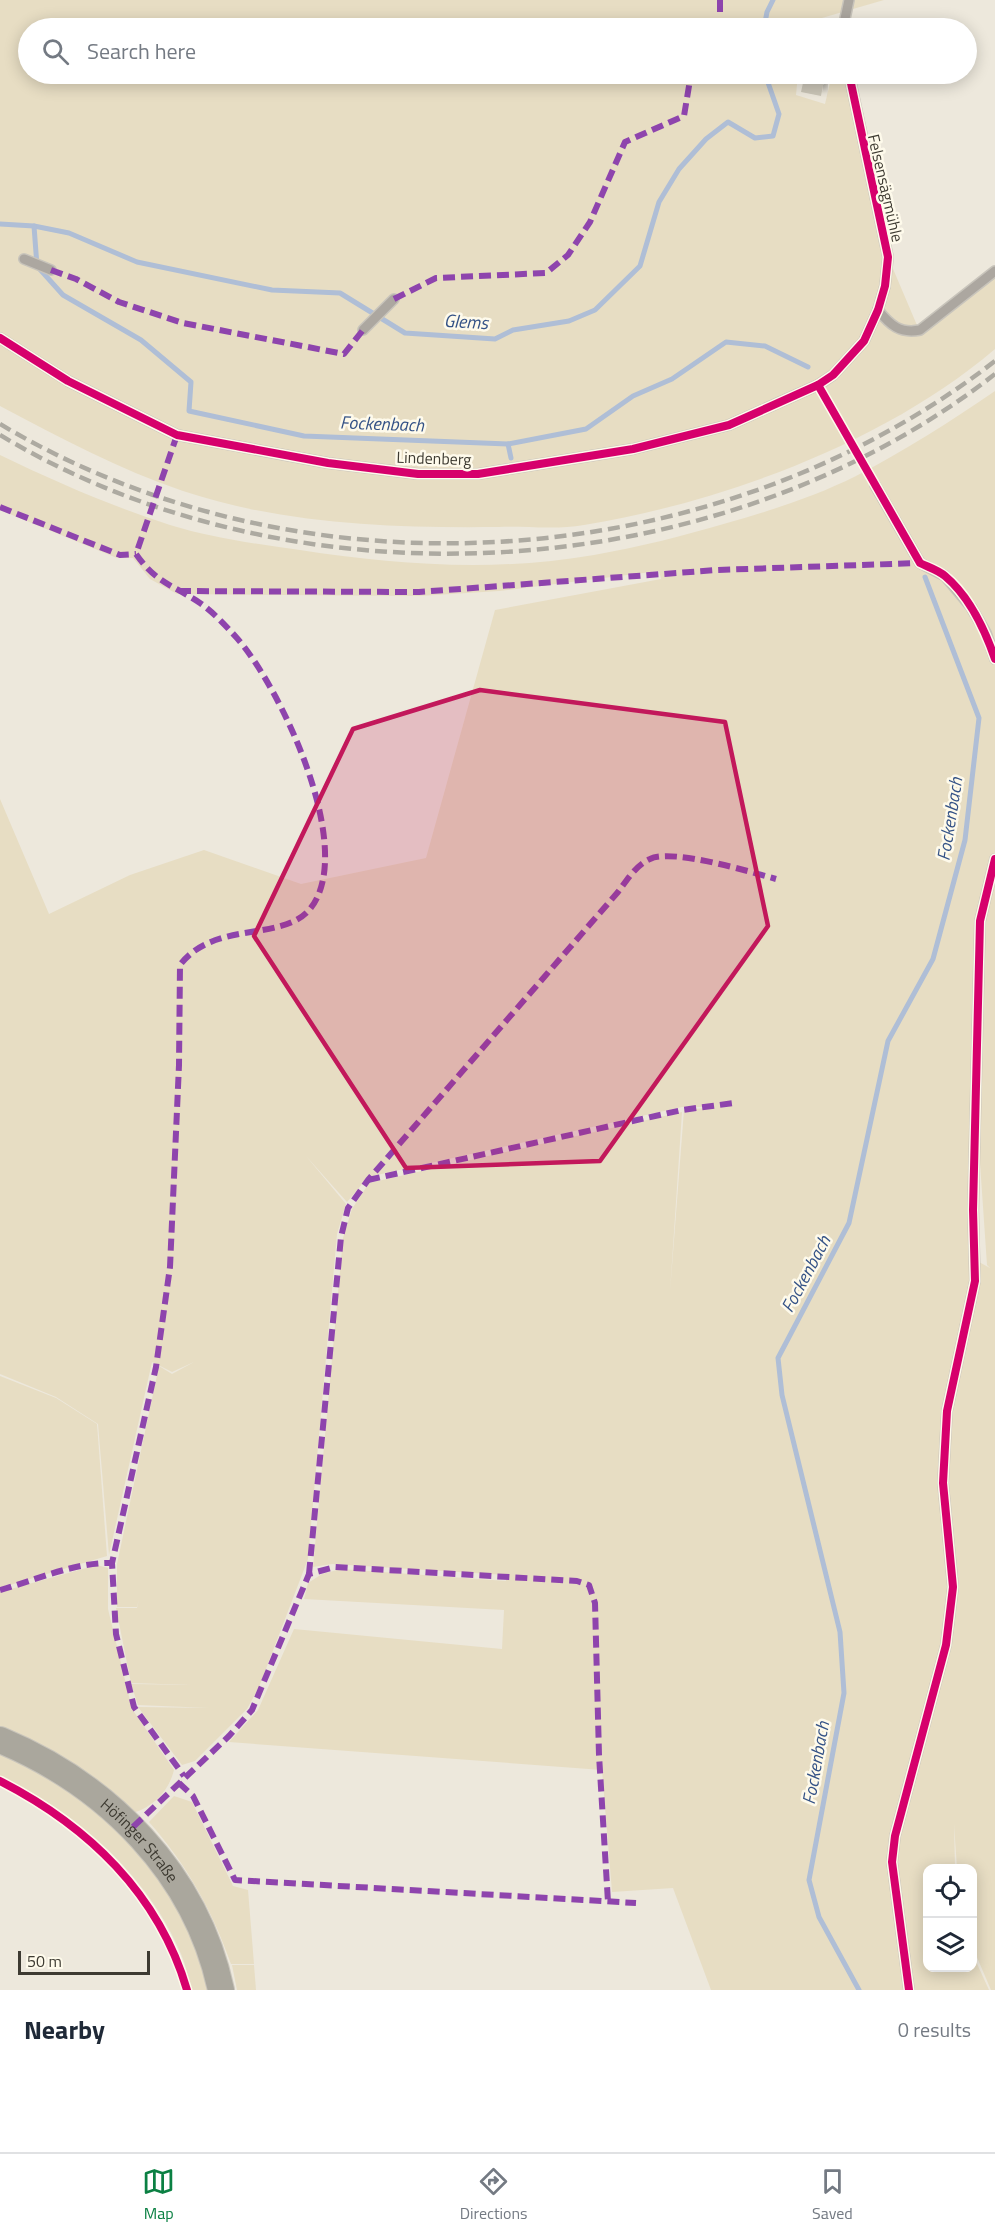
<!DOCTYPE html>
<meta charset="utf-8">
<style>
body{margin:0;font-family:"Titillium Web",sans-serif;background:#f2f2f3;color:#1f2937}
.controls{position:absolute;right:18px;bottom:18px;display:grid;overflow:hidden;border-radius:12px;box-shadow:0 3px 15px #0003}
.controls button{width:54px;height:54px;display:grid;place-items:center;padding:0;border:0;border-bottom:2px solid #e0e1e3;background:#fff;color:#1f2937;font:30px sans-serif}
.scale{position:absolute;left:18px;bottom:15px;width:132px;box-sizing:border-box;padding-left:6px;border:3px solid #3d3a31;border-top:0;font-size:16px;line-height:21px;white-space:nowrap;color:#3d3a31;-webkit-text-stroke:4px #fefaeb;paint-order:stroke}
.list{margin:0;padding:0;list-style:none}
h2{display:flex;justify-content:space-between;align-items:center;height:78px;margin:0;padding:0 24px;font-size:26px}
h2 small{font-size:20px;font-weight:400;color:#747a83}
.icon{flex:none;width:33px;height:33px;fill:none;stroke:currentColor;stroke-width:2;stroke-linecap:round;stroke-linejoin:round}
.map{position:relative;flex:none;width:995px;height:1990px;overflow:hidden}
.search{position:absolute;background:#fff;box-shadow:0 3px 15px #0003;left:18px;right:18px;top:18px;height:66px;display:flex;align-items:center;gap:15px;box-sizing:border-box;padding:0 21px;border-radius:33px;color:#747a83;font-size:22px}
.sheet{height:162px;background:#fff}
nav{display:flex;justify-content:space-around;align-items:center;box-sizing:border-box;height:84px;border-top:2px solid #e0e1e3;background:#fff;font-size:16px;color:#747a83}
nav a{display:grid;justify-items:center;gap:3px}
nav .on{color:#0b8043}
.map>svg:first-child{display:block}
.green{fill:#e7ddc3;fill-rule:evenodd}
.lines{fill:none;stroke-linecap:round;stroke-linejoin:round}
.stream{stroke:#afbed6;stroke-width:5}
.building{fill:#cac5b7;filter:url(#shadow)}
.lane-casing{stroke:#c8c4bb;stroke-width:12}
.secondary-casing{stroke:#c8c4bb;stroke-width:28}
.lane{stroke:#aca7a0;stroke-width:9}
.secondary{stroke:#aaa79d;stroke-width:26}
.rail{stroke:#adaaa1;stroke-width:4.5;stroke-dasharray:12 6;stroke-linecap:butt}
.quiet{stroke:#8e44ad;stroke-width:6;stroke-dasharray:12 6;stroke-linecap:butt}
.cycleway-casing{stroke:#fefaeb;stroke-width:11}
.cycleway{stroke:#d6006c;stroke-width:8}
.marked{fill:#c2185b;fill-opacity:0.2;stroke:#c2185b;stroke-width:4.5;stroke-linejoin:round}
.labels{text-anchor:middle;stroke-width:5;stroke-linejoin:round;paint-order:stroke}
.street-label{font-size:16px;fill:#3d3a31;stroke:#fefaeb}
.water-label{font-size:18px;font-style:italic;fill:#345286;stroke:#fefaeb}
</style>
<div class="map">
<svg width="995" height="1990" viewBox="0 0 995 1990">
<defs>
<filter id="shadow"><feDropShadow dx="5.5" dy="-5.5" stdDeviation="3" flood-color="#0004"/></filter>
</defs>
<rect width="100%" height="100%" fill="#ede8dc"/>
<g class="green">
<path d="M 0,0 L 884,0 L 815,20 L 812,28 L 28,28 L 28,74 L 798,74 L 796,95 L 825,104 L 832,74 L 849,74 L 888,257 L 919,330 L 995,271 L 995,349 C 886,442 724,502 584,525 C 557,530 526,526 499,527 C 393,528 285,525 183,491 C 120,470 59,437 0,406 Z"/>
<path d="M 995,391 L 995,1990 L 991,1990 L 973,1948 L 972,1868 L 957,1868 L 954,1824 L 955,1868 L 928,1868 L 928,1968 L 972,1968 L 973,1955 L 989,1990 L 711,1990 L 673,1888 L 612,1892 L 602,1770 L 229,1742 L 258,1710 L 294,1629 L 502,1649 L 504,1610 L 304,1599 L 308,1583 L 322,1574 L 341,1569 L 506,1581 L 506,1575 L 332,1564 L 313,1567 L 343,1238 L 352,1209 L 369,1183 L 682,1112 L 670,1292 L 684,1110 L 717,1107 L 682,1107 L 368,1177 L 347,1202 L 306,1156 L 346,1204 L 337,1234 L 308,1559 L 259,1687 L 247,1709 L 195,1761 L 182,1765 L 138,1707 L 209,1708 L 138,1705 L 131,1684 L 191,1685 L 131,1683 L 116,1608 L 137,1608 L 139,1599 L 137,1607 L 117,1607 L 117,1564 L 159,1366 L 172,1374 L 194,1362 L 172,1372 L 146,1359 L 152,1362 L 109,1555 L 98,1424 L 56,1397 L 0,1374 L 0,799 L 49,914 L 130,875 L 204,850 L 301,884 L 426,858 L 495,610 L 661,579 L 659,571 L 499,591 L 419,596 L 177,594 L 150,579 L 133,558 L 117,558 L 0,510 L 0,455 C 56,482 111,506 170,525 C 212,538 257,544 300,550 C 396,565 497,572 594,555 C 639,547 683,536 727,523 C 770,511 816,496 856,476 C 904,451 950,422 995,391 ZM 980,1163 L 987,1265 L 990,1268 L 979,1262 Z"/>
<polygon points="0,1376 56,1398 97,1424 107,1556 0,1588"/>
<path d="M 97,1565 L 108,1568 L 108,1609 L 132,1709 L 174,1770 C 169,1791 153,1807 133,1813 L 0,1728 L 0,1592 Z"/>
<path d="M 0,1753 C 23,1765 48,1776 69,1790 C 136,1837 190,1909 208,1990 L 192,1990 C 188,1978 186,1965 181,1954 C 149,1876 76,1811 0,1776 Z"/>
<path d="M 174,1796 L 192,1802 L 233,1886 L 248,1890 L 254,1964 L 231,1964 C 212,1910 187,1865 149,1822 Z"/>
<polygon points="232,1965 254,1965 256,1990 237,1990"/>
</g>
<g class="lines">
<g class="stream">
<polyline points="764,28 767,12 773,0"/>
<polyline points="0,224 34,226 69,233 137,262 272,290 340,293 405,333 495,339 513,330 569,321 595,310 640,266 659,202 679,169 706,139 728,122 755,138 773,136 779,114 765,74"/>
<polyline points="34,226 37,266 63,295 141,340 191,382 189,411 304,436 508,444 586,429 633,396 672,379 726,342 765,346 808,367"/>
<polyline points="508,444 511,458"/>
<polyline points="859,1990 819,1917 809,1880 844,1693 840,1632 782,1395 778,1358 849,1223 888,1041 933,959 965,840 979,718 925,577"/>
</g>
</g>
<polygon class="building" points="805,74 825,74 821,96 801,92"/>
<g class="lines">
<defs>
<g id="lane">
<polyline points="843,28 849,0"/>
<polyline points="24,259 51,270"/>
<path d="M 878,310 C 890,325 900,334 920,330 L 995,271"/>
<polyline points="363,330 394,299"/>
<polyline points="0,338 68,381 177,435 328,463 418,474 478,474 633,449 729,425 818,385 833,375 864,341 878,310 885,286 888,257 849,74"/>
<polyline points="875,485 920,563 945,576 971,607 986,633 995,659"/>
<polyline points="909,1990 892,1862 895,1836 946,1645 953,1587 943,1483 947,1411 975,1281 973,1210 980,921 995,859"/>
</g>
<g id="secondary">
<path id="s1" d="M 0,1740 C 108,1785 196,1873 221,1990"/>
</g>
</defs>
<use href="#lane" class="lane-casing"/>
<use href="#secondary" class="secondary-casing"/>
<use href="#lane" class="lane"/>
<use href="#secondary" class="secondary"/>
<g class="rail">
<path d="M 0,424 C 303,605 716,577 995,361"/>
<path d="M 0,435 C 298,614 721,588 995,374"/>
</g>
<g class="quiet">
<polyline points="720,0 720,28"/>
<polyline points="51,270 76,279 119,302 183,323 344,354 363,330"/>
<polyline points="394,299 436,278 546,273 568,255 590,222 625,142 684,116 691,74"/>
<path d="M 177,435 L 136,554 C 156,583 173,585 200,603 C 213,612 225,625 236,637 C 280,686 358,850 310,909 C 283,942 214,920 180,965 L 179,1065 L 170,1267 L 156,1367 L 112,1563 L 116,1634 L 134,1707 L 184,1776"/>
<polyline points="0,507 120,555 136,554"/>
<polyline points="179,591 419,592 717,570 920,563"/>
<polyline points="368,1180 682,1110 734,1103"/>
<path d="M 309,1574 L 341,1237 L 348,1208 L 368,1180 L 618,892 C 627,880 636,865 650,859 C 672,848 751,872 776,879"/>
<path d="M 0,1590 C 36,1580 75,1562 112,1563"/>
<polyline points="179,1783 193,1796 235,1880 636,1903"/>
<polyline points="133,1827 229,1736 252,1710 309,1574 335,1567 577,1581 589,1585 595,1603 599,1755 608,1902"/>
</g>
<defs>
<g id="cycleway">
<polyline points="0,338 68,381 177,435 328,463 418,474 478,474 633,449 729,425 818,385 833,375 864,341 878,310 885,286 888,257 849,74"/>
<path d="M 818,385 L 920,563 C 928,567 938,570 945,576 C 970,597 985,630 995,659"/>
<path d="M 0,1781 C 88,1826 159,1894 187,1990"/>
<polyline points="909,1990 892,1862 895,1836 946,1645 953,1587 943,1483 947,1411 975,1281 973,1210 980,921 995,859"/>
</g>
</defs>
<use href="#cycleway" class="cycleway-casing"/>
<use href="#cycleway" class="cycleway"/>
</g>
<path class="marked" d="M 480,690 L 725,722 L 768,926 L 600,1161 L 406,1168 L 254,936 L 353,729 Z"/>
<g class="labels">
<g class="street-label">
<text transform="translate(886 188) rotate(77)" y="6">Felsensägmühle</text>
<text transform="translate(434 458) rotate(2)" y="6">Lindenberg</text>
<text dy="6" stroke="none"><textPath href="#s1" startOffset="174">Höfinger Straße</textPath></text>
</g>
<g class="water-label">
<text transform="translate(466 322) rotate(3)" y="6">Glems</text>
<text transform="translate(382 424) rotate(2)" y="6">Fockenbach</text>
<text transform="translate(950 819) rotate(-81)" y="6">Fockenbach</text>
<text transform="translate(806 1274) rotate(-62)" y="6">Fockenbach</text>
<text transform="translate(816 1763) rotate(-80)" y="6">Fockenbach</text>
</g>
</g>
</svg>
<div class="controls">
<button><svg class="icon" aria-label="locate" viewBox="0 0 24 24"><circle cx="12" cy="12" r="6"/><path d="M12 2v4M12 18v4M2 12h4M18 12h4"/></svg></button>
<button><svg class="icon" aria-label="layers" viewBox="0 0 24 24"><path d="M12 4l9 5-9 5-9-5zM3 14l9 5 9-5"/></svg></button>
</div>
<div class="scale">50 m</div>
<div class="search"><svg class="icon" aria-label="search" viewBox="0 0 24 24"><circle cx="10" cy="10" r="6"/><path d="M15 15l6 6"/></svg>Search here</div>
</div>
<section class="sheet">
<h2>Nearby<small>0 results</small></h2>
<ul class="list">
</ul>
</section>
<nav>
<a class="on"><svg class="icon" aria-label="map" viewBox="0 0 24 24"><path d="M3 6l6-2 6 2 6-2v14l-6 2-6-2-6 2zM9 4v14M15 6v14"/></svg>Map</a>
<a><svg class="icon" aria-label="directions" viewBox="0 0 24 24"><path d="M12 3l9 9-9 9-9-9zM9 14v-3h6M13 9l2 2-2 2"/></svg>Directions</a>
<a><svg class="icon" aria-label="saved" viewBox="0 0 24 24"><path d="M7 4h10v16l-5-4-5 4z"/></svg>Saved</a>
</nav>
